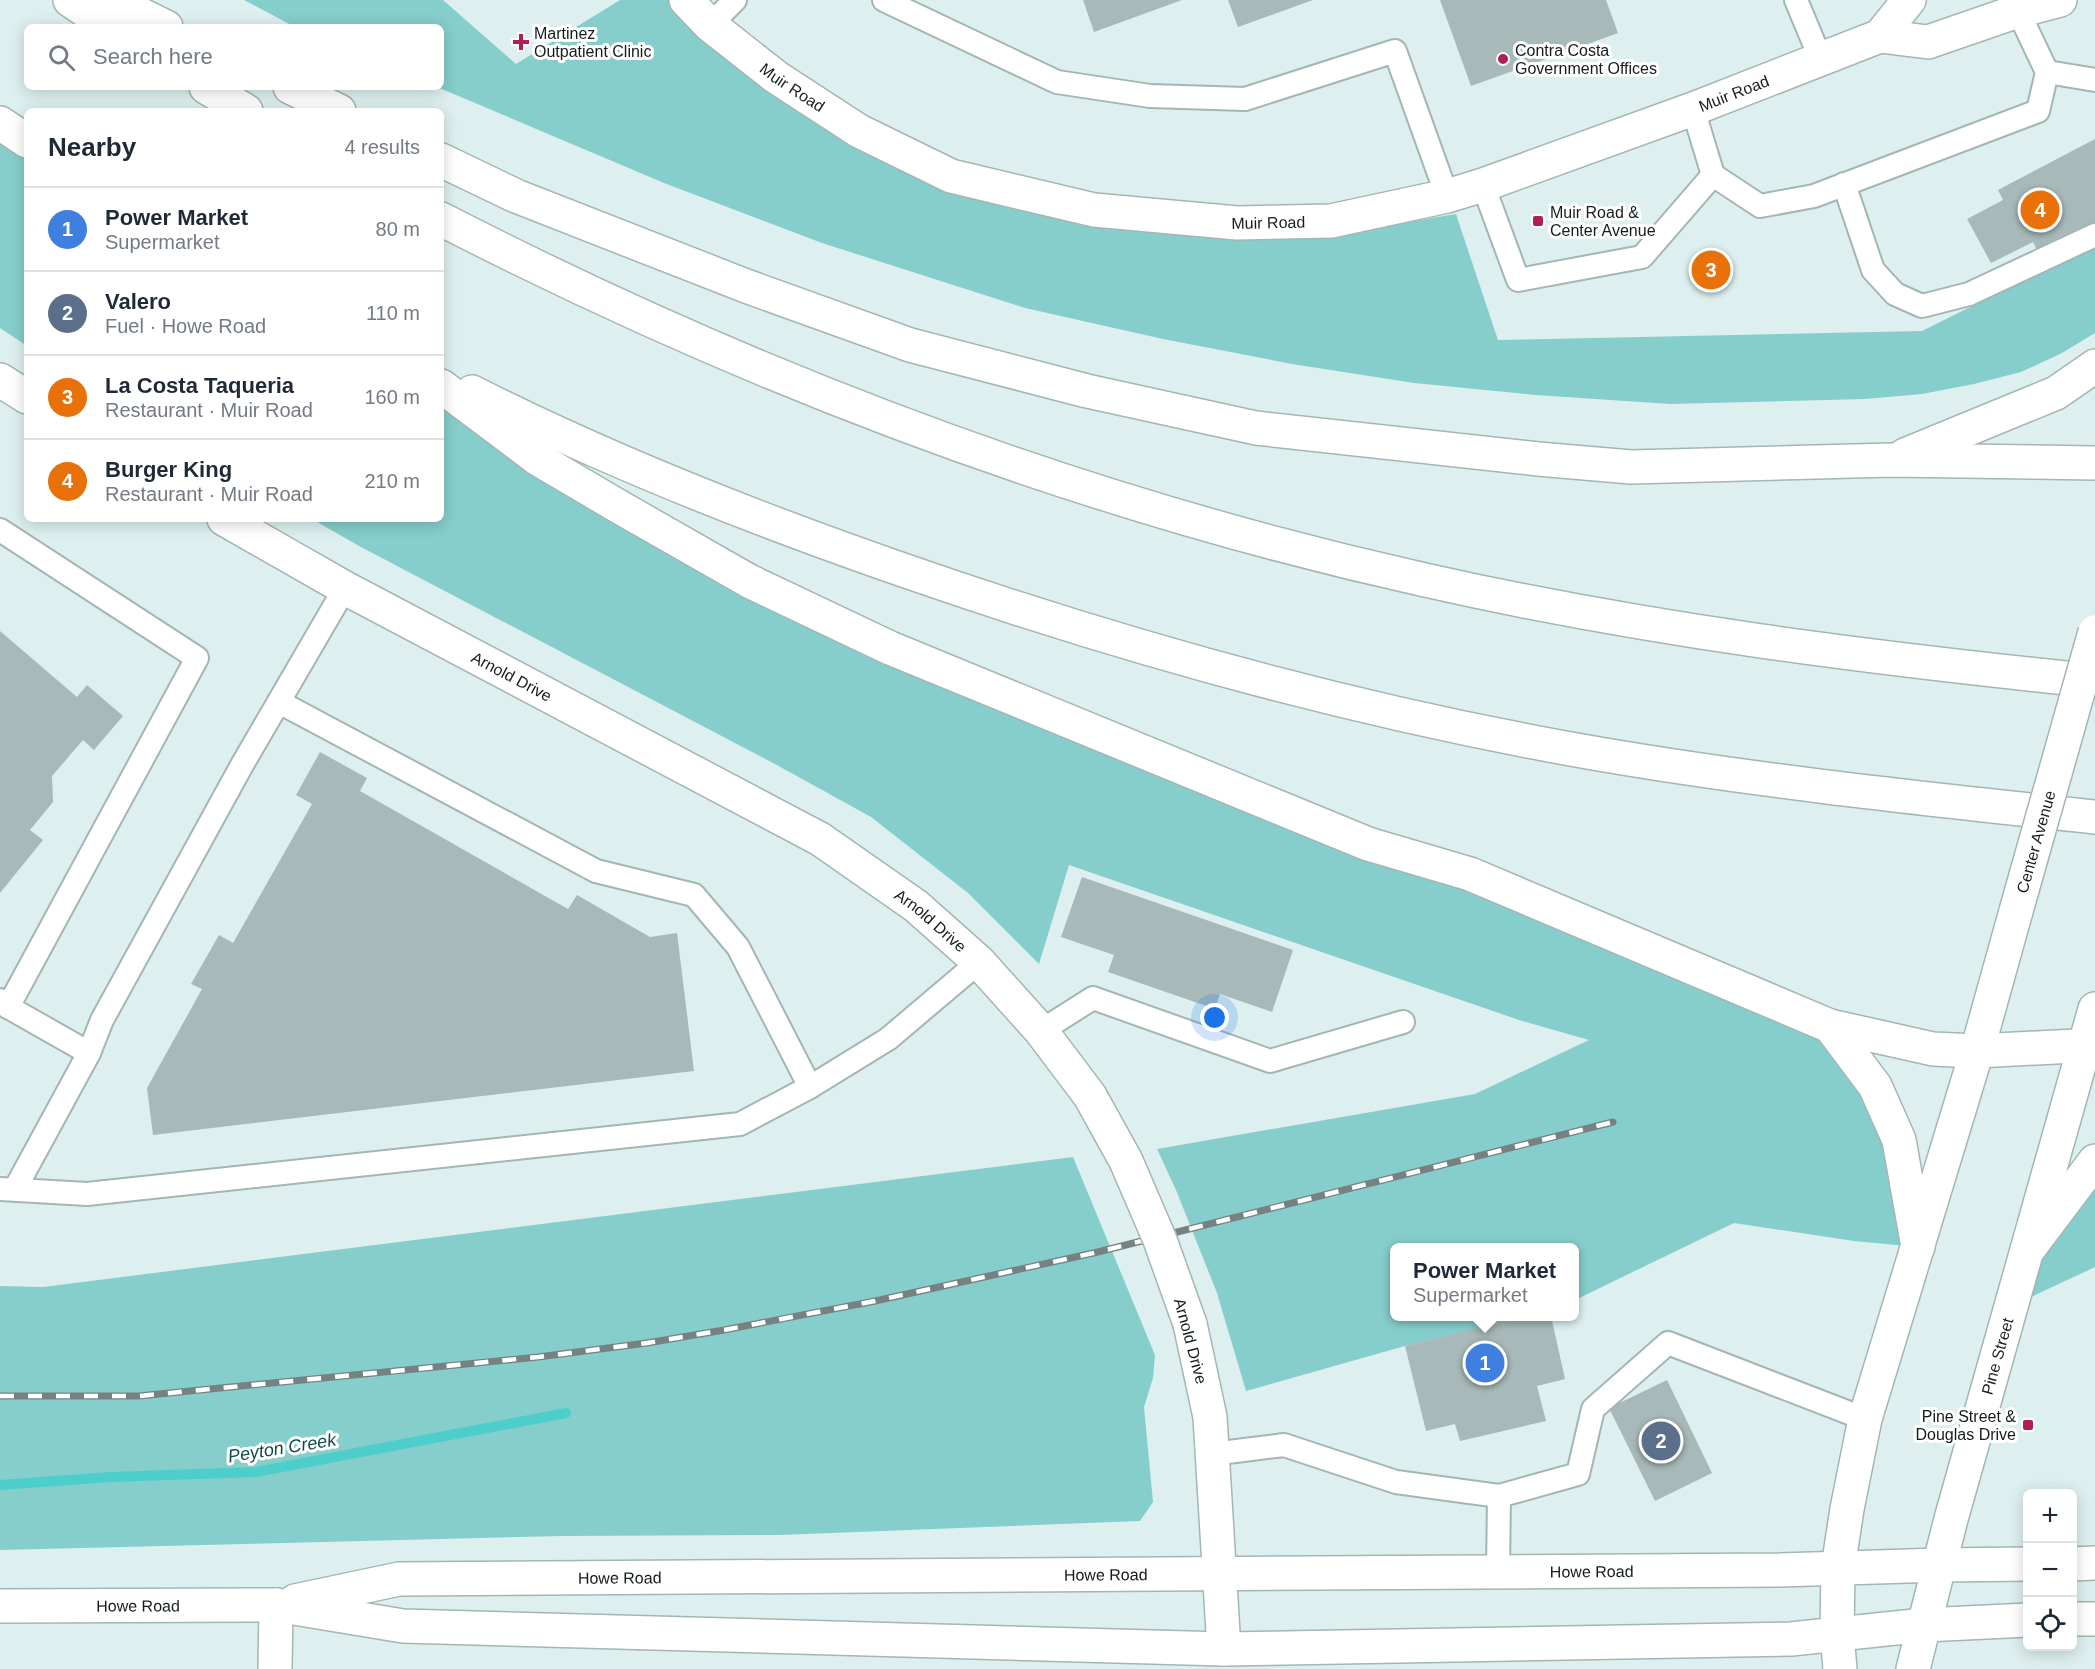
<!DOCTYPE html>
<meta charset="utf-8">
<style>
body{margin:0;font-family:Arial,sans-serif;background:#f6f6f7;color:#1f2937}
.controls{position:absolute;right:18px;bottom:18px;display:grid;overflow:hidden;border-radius:9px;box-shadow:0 3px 15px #0003}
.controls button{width:54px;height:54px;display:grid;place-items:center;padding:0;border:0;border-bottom:2px solid #e0e1e3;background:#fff;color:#1f2937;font:30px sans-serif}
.you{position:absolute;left:1215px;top:1018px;width:21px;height:21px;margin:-15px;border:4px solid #fff;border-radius:50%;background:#1a73e8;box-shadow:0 0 0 9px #1a73e833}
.badge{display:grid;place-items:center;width:39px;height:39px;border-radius:50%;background:#111827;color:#fff;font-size:20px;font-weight:700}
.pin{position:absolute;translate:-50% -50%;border:3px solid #fff;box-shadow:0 2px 6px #0006}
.popup{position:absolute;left:1390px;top:1243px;width:189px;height:78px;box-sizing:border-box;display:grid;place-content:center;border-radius:9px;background:#fff;filter:drop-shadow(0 2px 4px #0005);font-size:20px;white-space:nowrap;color:#747a83}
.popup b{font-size:22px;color:#1f2937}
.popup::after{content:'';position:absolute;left:50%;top:100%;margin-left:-12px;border:12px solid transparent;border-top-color:#fff}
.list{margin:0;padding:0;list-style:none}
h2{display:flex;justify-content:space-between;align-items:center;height:78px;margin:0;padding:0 24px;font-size:26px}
h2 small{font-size:20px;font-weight:400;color:#747a83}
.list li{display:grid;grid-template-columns:39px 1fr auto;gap:18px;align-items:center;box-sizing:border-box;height:84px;padding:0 24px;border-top:2px solid #e0e1e3}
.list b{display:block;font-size:22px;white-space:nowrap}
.list p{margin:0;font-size:20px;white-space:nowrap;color:#747a83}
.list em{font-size:20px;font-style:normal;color:#747a83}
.icon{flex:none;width:33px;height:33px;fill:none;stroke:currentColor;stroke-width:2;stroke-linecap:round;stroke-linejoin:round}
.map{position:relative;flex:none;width:2095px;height:1669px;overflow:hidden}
.search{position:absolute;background:#fff;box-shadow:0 3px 15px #0003;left:24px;top:24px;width:420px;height:66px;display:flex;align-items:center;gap:15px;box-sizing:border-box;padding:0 21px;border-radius:9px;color:#747a83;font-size:22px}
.panel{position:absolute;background:#fff;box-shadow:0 3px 15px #0003;left:24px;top:108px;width:420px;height:414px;border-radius:9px}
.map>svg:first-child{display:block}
.green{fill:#86cecb}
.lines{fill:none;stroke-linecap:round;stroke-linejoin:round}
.stream{stroke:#4dceca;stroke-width:10}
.building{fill:#a7b9b8}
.lane-casing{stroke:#a3b6b4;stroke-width:26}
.street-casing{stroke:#a3b6b4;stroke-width:36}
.secondary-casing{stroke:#a3b6b4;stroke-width:36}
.highway-casing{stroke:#a3b6b4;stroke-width:36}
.lane{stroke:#fff;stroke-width:22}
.street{stroke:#fff;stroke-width:33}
.secondary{stroke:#fff;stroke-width:33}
.highway{stroke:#fff;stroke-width:33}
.rail-casing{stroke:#758281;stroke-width:7}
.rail{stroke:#fff;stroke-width:4.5;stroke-dasharray:14;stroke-linecap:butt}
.secondary-bridge-casing{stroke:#a3b6b4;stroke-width:36;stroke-linecap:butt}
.secondary-bridge{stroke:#fff;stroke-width:33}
.poi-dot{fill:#b01f51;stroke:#fff;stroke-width:2}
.labels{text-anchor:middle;stroke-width:6;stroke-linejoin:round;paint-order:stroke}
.poi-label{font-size:16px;fill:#151c1c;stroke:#fff;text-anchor:start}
.street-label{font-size:16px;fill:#151c1c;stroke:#fff}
.water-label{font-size:18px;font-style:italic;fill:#0f4947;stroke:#fff}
</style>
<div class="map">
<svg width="2095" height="1669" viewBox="0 0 2095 1669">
<rect width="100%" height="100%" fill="#ddf0ef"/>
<g class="green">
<polygon points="244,0 443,0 516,64 620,0 686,0 951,176 1331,235 1456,214 1498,340 1922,331 2095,245 2095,333 2062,353 2021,372 1974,384 1922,394 1865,399 1670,404 1536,395 1414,383 1292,364 1163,339 1025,308 822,243 664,183 437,87 441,87 441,27 295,27"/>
<polygon points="0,134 27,141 27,346 0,328"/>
<polygon points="441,386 749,581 1830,1026 1875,1086 1918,1247 1854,1241 1734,1223 1575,1300 1575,1248 1395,1248 1395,1316 1528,1317 1405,1346 1246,1391 1217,1293 1176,1190 1157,1149 1475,1094 1589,1040 1519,1020 1069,865 1039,964 968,893 871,817 775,764 359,546 312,519 441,519"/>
<polygon points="1073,1157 1155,1355 1153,1378 1144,1407 1153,1502 1140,1521 780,1535 563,1536 0,1550 0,1286 43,1287"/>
<polygon points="2095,1161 2095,1267 2012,1306"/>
</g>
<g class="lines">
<polyline class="stream" points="0,1485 111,1477 256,1472 566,1413"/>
</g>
<g class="building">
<polygon points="1083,0 1182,0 1094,32"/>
<polygon points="1228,0 1313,0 1238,27"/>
<polygon points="1440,0 1606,0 1618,33 1471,86"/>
<polygon points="2095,139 2095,230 2041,258 2033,242 1991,263 1967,219 2003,200 1998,190"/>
<polygon points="0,631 77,697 87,685 123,716 94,750 83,740 52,776 53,802 30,830 43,840 0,893"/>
<polygon points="320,752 367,778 360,791 568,909 577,895 650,937 677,933 694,1071 153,1135 147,1088 202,989 191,984 219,935 233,943 312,804 296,795"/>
<polygon points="1082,877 1293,950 1272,1012 1220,994 1215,1009 1108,972 1114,955 1061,937"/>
<polygon points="1528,1316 1551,1316 1565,1379 1537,1386 1546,1421 1460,1441 1455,1424 1426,1431 1405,1346"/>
<polygon points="1667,1380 1712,1473 1655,1501 1609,1408"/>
</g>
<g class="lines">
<defs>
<g id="lane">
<polyline points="884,0 1057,82 1150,96 1245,99 1395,51 1447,196"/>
<polyline points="1796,0 1821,60"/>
<polyline points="710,25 735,0"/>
<polyline points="2047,72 2095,80"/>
<polyline points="1693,109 1713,175 1760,206 1814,196 2038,111 2047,72 2018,11"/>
<polyline points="1844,184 1873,270 1895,294 1922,306 1969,294 2095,235"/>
<polyline points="1483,185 1518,280 1642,257 1713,175"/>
<polyline points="0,530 197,658 8,1007"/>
<polyline points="0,1000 8,1007 89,1053"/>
<polyline points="1041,1031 1093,998 1270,1061 1403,1022"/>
<polyline points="810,1087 888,1039 979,962"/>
<polyline points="0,1189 87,1194 740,1124 810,1087 738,947 694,895 596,871 279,702"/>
<polyline points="15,1189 89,1053 102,1020 242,765 345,588"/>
<polyline points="1212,1454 1284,1445 1396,1482 1499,1496 1498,1572"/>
<polyline points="1499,1496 1578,1474 1593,1409 1668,1343 1865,1419"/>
</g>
<g id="street">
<polyline points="2072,1564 2095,1563"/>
<polyline points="1940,1565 2028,1564"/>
<polyline points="2072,1619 2095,1619"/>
<polyline points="1924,1625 2028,1620"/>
<polyline points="275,1669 276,1605"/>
</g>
<g id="secondary">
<path id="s1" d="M 686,0 L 710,25 L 776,77 L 859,131 L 951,176 L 1094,210 L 1237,223 L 1331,221 L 1447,196 L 1483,185 L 1693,109 L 1880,36 L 1909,0"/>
<polyline points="1880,36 1928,42 2018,11 2060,0"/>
<polyline points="0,380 27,397"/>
<path id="s2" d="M 224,519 L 345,588 L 820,839 L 916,906 L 979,962 L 1041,1031 L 1090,1096 L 1126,1161"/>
<polyline points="1190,1324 1210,1417 1224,1649"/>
<path id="s3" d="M 295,1601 L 399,1579 L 1780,1570 L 1940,1565"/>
<path id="s4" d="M 0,1606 L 276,1605 L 403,1626 L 1224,1649 L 1791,1639 L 1924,1625"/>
<polyline points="1840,1669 1837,1635 1838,1568 1847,1509 1865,1419 1977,1051 2016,911"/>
<path id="s5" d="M 1913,1669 L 1951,1519 L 2095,1009"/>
</g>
<g id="highway">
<polyline points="70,0 110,27"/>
<polyline points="111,0 166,27"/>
<polyline points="206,87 246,111"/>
<polyline points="290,87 339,111"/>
<polyline points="0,123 27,141"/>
<polyline points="441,160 516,196 746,286 910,345 1087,391 1256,428 1538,459 1631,467 1891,460 2095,463"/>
<path d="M 441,219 C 752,379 1084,504 1425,580 C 1646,630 1870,658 2095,681"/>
<polyline points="441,386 538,459 616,505 749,581 890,648 1368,844 1470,874 1830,1026 1933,1049 1977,1051 2095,1045"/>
<path d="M 472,392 C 610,462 756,519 903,570 C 1130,649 1361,713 1599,754 C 1763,782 1929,799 2095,817"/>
<polyline points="1905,455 2056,393 2095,366"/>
<polyline points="1830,1026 1875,1086 1899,1140 1918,1247"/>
<polyline points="2027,1251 2095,1161"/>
</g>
</defs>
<use href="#lane" class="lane-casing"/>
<use href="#street" class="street-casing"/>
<use href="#secondary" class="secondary-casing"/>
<use href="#highway" class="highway-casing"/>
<use href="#lane" class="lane"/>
<use href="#street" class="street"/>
<use href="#secondary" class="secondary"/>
<use href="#highway" class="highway"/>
<defs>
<polyline id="rail" points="0,1396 139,1396 538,1357 647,1343 724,1330 875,1301 1098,1252 1613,1122"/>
</defs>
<use href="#rail" class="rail-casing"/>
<use href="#rail" class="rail"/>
<defs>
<g id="secondary-bridge">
<path id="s6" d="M 2016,911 L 2095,632"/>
<polyline points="1126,1161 1160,1240 1190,1324"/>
</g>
</defs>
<use href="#secondary-bridge" class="secondary-bridge-casing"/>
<use href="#secondary-bridge" class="secondary-bridge"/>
</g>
<g class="poi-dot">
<path d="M518 33h6v6h6v6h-6v6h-6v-6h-6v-6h6z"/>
<circle cx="1503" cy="59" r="6"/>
<rect x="1532" y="215" width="12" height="12" rx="3"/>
<rect x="2022" y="1419" width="12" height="12" rx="3"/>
</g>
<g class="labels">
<g class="poi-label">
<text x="534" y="39">Martinez<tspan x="534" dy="18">Outpatient Clinic</tspan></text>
<text x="1515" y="56">Contra Costa<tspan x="1515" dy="18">Government Offices</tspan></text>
<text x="1550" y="218">Muir Road &amp;<tspan x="1550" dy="18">Center Avenue</tspan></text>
<text x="2016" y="1422" text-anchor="end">Pine Street &amp;<tspan x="2016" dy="18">Douglas Drive</tspan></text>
</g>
<g class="street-label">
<text dy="6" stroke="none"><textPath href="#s1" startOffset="138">Muir Road</textPath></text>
<text dy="6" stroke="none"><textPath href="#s1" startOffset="1128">Muir Road</textPath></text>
<text dy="6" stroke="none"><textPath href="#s1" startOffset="642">Muir Road</textPath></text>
<text dy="6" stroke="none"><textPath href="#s2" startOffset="328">Arnold Drive</textPath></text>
<text dy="6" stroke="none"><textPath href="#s6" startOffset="72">Center Avenue</textPath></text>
<text dy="6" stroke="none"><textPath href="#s2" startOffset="814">Arnold Drive</textPath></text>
<text transform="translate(1191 1341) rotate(75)" y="6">Arnold Drive</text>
<text dy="6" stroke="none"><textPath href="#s5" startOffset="324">Pine Street</textPath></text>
<text dy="6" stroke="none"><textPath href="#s3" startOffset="1299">Howe Road</textPath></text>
<text dy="6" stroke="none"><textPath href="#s3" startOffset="813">Howe Road</textPath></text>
<text dy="6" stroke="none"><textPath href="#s3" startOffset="327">Howe Road</textPath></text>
<text dy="6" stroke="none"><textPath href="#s4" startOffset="138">Howe Road</textPath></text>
</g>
<g class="water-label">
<text transform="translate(282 1448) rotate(-9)" y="6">Peyton Creek</text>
</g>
</g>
</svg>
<div class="controls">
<button>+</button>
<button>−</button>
<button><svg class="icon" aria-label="locate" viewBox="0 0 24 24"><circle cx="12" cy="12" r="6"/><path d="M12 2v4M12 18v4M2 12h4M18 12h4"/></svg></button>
</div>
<div class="you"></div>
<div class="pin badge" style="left:1485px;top:1363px;background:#3f7fe0">1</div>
<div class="popup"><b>Power Market</b>Supermarket</div>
<div class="pin badge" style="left:1661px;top:1441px;background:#5c6f8a">2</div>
<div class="pin badge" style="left:1711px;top:270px;background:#e8710a">3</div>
<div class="pin badge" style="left:2040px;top:210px;background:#e8710a">4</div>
<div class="search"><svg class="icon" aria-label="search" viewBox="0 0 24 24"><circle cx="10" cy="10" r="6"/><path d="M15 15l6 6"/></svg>Search here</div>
<section class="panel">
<h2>Nearby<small>4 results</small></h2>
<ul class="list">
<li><span class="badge" style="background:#3f7fe0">1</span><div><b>Power Market</b><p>Supermarket</p></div><em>80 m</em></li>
<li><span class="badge" style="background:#5c6f8a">2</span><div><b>Valero</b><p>Fuel · Howe Road</p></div><em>110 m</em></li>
<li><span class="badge" style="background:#e8710a">3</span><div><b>La Costa Taqueria</b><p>Restaurant · Muir Road</p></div><em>160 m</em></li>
<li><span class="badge" style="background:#e8710a">4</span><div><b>Burger King</b><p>Restaurant · Muir Road</p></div><em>210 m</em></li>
</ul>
</section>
</div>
